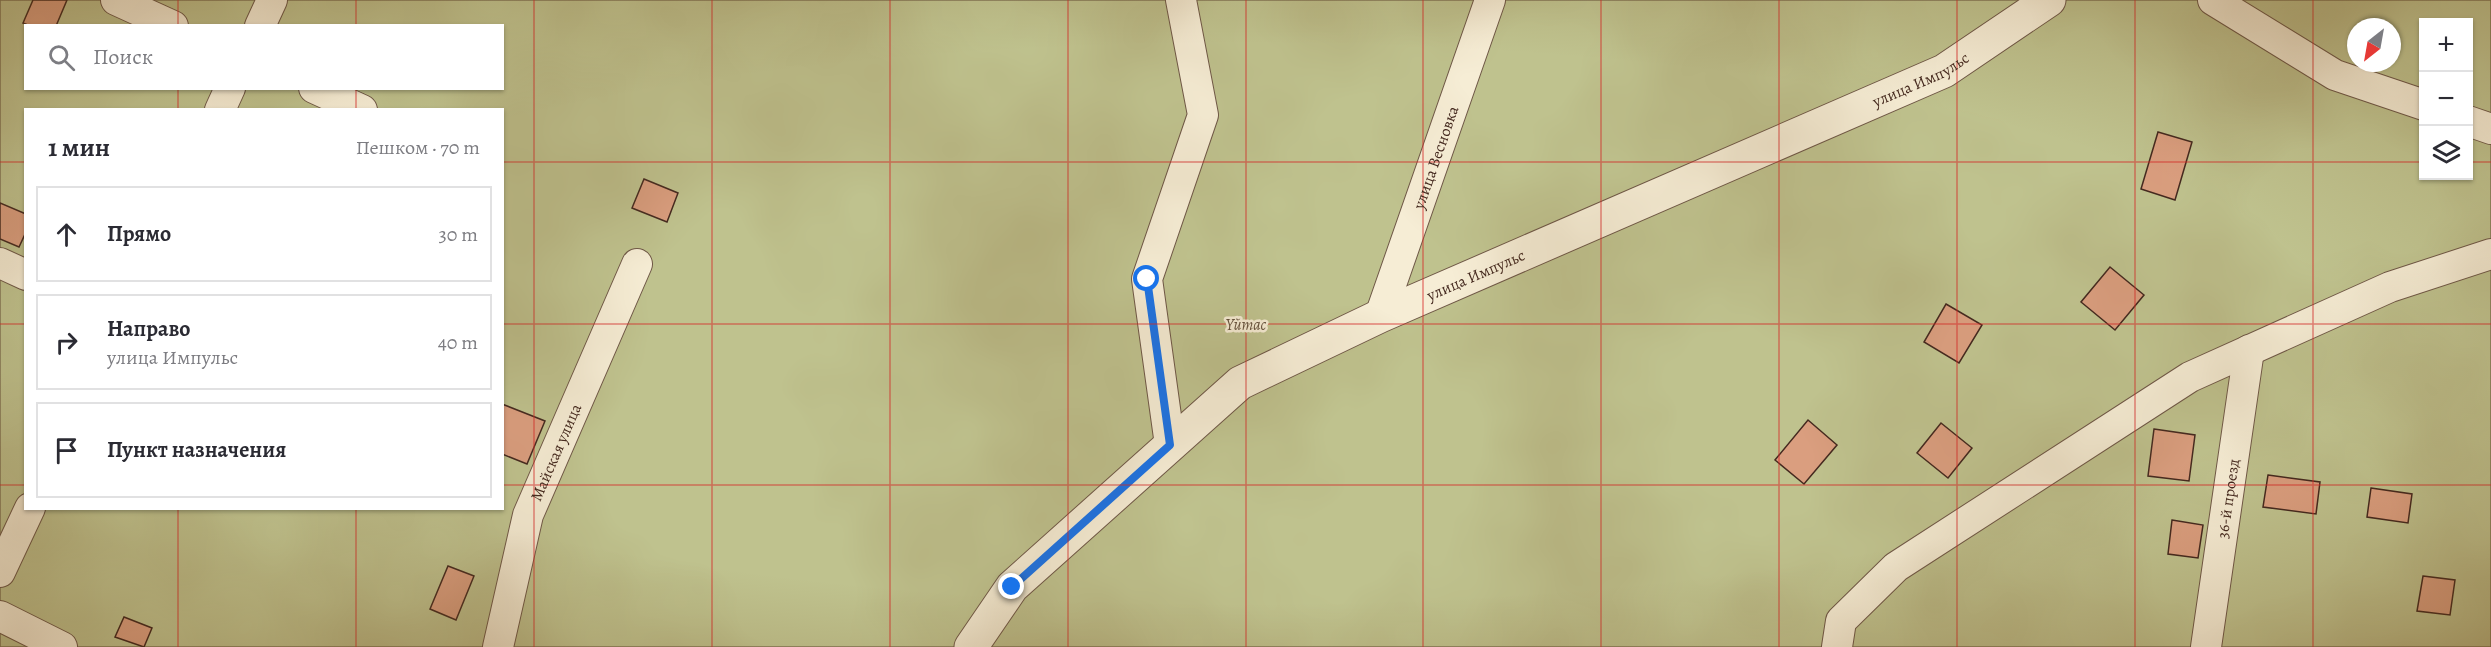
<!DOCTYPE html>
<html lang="ru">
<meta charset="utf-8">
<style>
body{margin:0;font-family:Alegreya,serif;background:#f2f2f3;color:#2b2b33}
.controls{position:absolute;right:18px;top:18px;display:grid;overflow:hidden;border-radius:0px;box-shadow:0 2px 4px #0004}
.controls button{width:54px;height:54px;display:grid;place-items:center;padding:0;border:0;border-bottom:2px solid #e1e1e2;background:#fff;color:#2b2b33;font:30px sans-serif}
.compass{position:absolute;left:2347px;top:18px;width:54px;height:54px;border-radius:50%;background:#fff;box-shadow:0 2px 4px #0004;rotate:211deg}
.stop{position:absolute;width:18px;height:18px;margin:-14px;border:4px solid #1a73e8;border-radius:50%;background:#fff}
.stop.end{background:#1a73e8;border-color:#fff;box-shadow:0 2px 6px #0008}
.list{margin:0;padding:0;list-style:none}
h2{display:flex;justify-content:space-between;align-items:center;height:78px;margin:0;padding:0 24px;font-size:26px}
h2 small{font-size:20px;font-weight:400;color:#7c7c81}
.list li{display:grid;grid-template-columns:39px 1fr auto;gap:18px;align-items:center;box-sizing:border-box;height:96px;margin:0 12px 12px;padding:0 12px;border:2px solid #e1e1e2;border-radius:0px}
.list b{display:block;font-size:22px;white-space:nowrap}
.list p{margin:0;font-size:20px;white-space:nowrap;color:#7c7c81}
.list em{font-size:20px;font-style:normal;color:#7c7c81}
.icon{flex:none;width:33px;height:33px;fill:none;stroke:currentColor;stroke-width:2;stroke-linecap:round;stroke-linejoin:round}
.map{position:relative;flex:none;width:2491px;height:647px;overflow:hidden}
.search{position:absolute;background:#fff;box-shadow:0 2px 4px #0004;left:24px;top:24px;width:480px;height:66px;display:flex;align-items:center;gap:15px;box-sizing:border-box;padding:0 21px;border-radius:0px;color:#7c7c81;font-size:22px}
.panel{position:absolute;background:#fff;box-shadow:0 2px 4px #0004;left:24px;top:108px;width:480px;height:402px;border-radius:0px}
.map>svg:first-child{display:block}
.green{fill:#bfc28e;stroke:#827656;stroke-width:1.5;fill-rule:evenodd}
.building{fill:#da9e7f;stroke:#44291f;stroke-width:1.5}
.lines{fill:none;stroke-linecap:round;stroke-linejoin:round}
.minor-casing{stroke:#6f5847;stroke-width:32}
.tertiary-casing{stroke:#6f5847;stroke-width:35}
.minor{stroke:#f6edd5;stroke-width:30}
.tertiary{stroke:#f6edd5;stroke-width:33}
.route{stroke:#1a73e8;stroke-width:8}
.grid{fill:none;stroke:#d62828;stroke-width:1.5;stroke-opacity:0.55}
.labels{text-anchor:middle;stroke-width:5;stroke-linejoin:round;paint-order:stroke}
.street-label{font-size:16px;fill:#44291f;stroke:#f6edd5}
.park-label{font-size:16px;font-style:italic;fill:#634f3b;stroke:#f6edd5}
</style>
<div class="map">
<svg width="2491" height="647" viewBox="0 0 2491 647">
<rect width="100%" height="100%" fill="#f1e4be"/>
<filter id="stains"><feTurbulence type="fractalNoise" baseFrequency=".00333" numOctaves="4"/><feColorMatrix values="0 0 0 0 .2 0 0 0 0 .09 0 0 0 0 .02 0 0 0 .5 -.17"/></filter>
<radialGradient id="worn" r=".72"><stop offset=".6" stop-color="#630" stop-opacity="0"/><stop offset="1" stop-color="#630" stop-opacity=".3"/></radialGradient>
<path class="green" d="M 0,0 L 2491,0 L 2491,647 L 0,647 ZM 2424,22 L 2468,22 L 2468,176 L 2424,176 ZM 26,26 L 502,26 L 502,88 L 26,88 ZM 2356,27 L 2392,27 L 2392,63 L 2356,63 ZM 26,110 L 502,110 L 502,508 L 26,508 Z"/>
<g class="building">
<polygon points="33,0 67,0 56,26 30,26 23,23"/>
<polygon points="2158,132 2192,142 2175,200 2141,189"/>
<polygon points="644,179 678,193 667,222 632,208"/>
<polygon points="0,203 26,214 26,232 19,247 0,239"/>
<polygon points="2110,267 2144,295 2115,330 2081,302"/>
<polygon points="1946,304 1982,325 1959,363 1924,342"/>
<polygon points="502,404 545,421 527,464 502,454"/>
<polygon points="1808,420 1837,445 1804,484 1775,460"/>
<polygon points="1941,423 1972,448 1948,478 1917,453"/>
<polygon points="2154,429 2195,435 2189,481 2148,476"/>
<polygon points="2268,475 2320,482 2316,514 2263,507"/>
<polygon points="2371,488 2412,494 2408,523 2367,517"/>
<polygon points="2172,520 2203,525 2198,558 2168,554"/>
<polygon points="448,566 474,576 456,620 430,609"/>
<polygon points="2423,576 2455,580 2450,615 2417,611"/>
<polygon points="124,617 152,628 144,647 115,637"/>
</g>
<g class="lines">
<defs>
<g id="minor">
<polyline points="116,0 173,26"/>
<polyline points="2213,0 2335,75 2424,105"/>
<polyline points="260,26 272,0"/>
<polyline points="314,88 362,110"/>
<polyline points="220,110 230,88"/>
<polyline points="2468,121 2491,129"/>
<polyline points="0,263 26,275"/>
<path id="s1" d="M 1380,316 L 1490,0"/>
<polyline points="1170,445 1147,279 1203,115 1181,0"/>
<polyline points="0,572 30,508"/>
<polyline points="0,616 62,647"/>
<path id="s2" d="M 498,647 L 528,515 L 637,264"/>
<polyline points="1837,647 1841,621 1896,567 2190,377 2390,287 2491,254"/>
<path id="s3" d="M 2206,647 L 2249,350"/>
</g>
<g id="tertiary">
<path id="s4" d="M 971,647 L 1012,587 L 1240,383 L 1380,316 L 1944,71 L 2049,0"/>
</g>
</defs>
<use href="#minor" class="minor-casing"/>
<use href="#tertiary" class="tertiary-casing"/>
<use href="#minor" class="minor"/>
<use href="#tertiary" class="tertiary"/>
</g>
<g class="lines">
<polyline class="route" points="1012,587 1170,445 1147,279"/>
</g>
<path class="grid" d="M 178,0 L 178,26M 356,0 L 356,26M 534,0 L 534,647M 712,0 L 712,647M 890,0 L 890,647M 1068,0 L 1068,647M 1246,0 L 1246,647M 1423,0 L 1423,647M 1601,0 L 1601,647M 1779,0 L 1779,647M 1957,0 L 1957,647M 2135,0 L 2135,647M 2313,0 L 2313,647M 178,88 L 178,110M 356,88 L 356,110M 0,162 L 26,162M 502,162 L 2424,162M 2468,162 L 2491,162M 0,324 L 26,324M 502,324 L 2491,324M 0,485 L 26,485M 502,485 L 2491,485M 178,508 L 178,647M 356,508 L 356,647"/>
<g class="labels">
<g class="street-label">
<text dy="6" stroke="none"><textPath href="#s4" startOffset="1124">улица Импульс</textPath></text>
<text dy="6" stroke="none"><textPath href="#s1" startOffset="168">улица Весновка</textPath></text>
<text dy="6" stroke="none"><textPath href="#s4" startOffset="638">улица Импульс</textPath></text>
<text dy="6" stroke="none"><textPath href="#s2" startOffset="204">Майская улица</textPath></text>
<text dy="6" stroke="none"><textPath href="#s3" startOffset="150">36-й проезд</textPath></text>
</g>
<g class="park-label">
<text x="1246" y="330">Үйтас</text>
</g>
</g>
<rect width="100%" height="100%" filter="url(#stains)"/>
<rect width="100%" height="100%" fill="url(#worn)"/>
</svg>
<div class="controls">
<button>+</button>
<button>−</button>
<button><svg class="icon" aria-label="layers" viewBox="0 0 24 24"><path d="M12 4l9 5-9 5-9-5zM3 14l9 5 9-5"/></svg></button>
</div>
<svg class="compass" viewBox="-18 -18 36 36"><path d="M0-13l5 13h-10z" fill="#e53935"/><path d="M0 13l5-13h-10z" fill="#7c7c81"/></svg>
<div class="stop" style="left:1147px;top:279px"></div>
<div class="stop end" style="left:1012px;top:587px"></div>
<div class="search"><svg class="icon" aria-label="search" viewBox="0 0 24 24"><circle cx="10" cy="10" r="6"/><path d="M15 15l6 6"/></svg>Поиск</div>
<section class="panel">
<h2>1 мин<small>Пешком · 70 m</small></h2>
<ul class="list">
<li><svg class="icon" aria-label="ahead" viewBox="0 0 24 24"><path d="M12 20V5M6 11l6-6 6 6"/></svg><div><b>Прямо</b></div><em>30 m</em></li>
<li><svg class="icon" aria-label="right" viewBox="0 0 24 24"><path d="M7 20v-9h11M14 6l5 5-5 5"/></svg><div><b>Направо</b><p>улица Импульс</p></div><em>40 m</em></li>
<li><svg class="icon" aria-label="arrive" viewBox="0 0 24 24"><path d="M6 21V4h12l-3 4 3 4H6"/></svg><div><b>Пункт назначения</b></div></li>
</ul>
</section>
</div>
